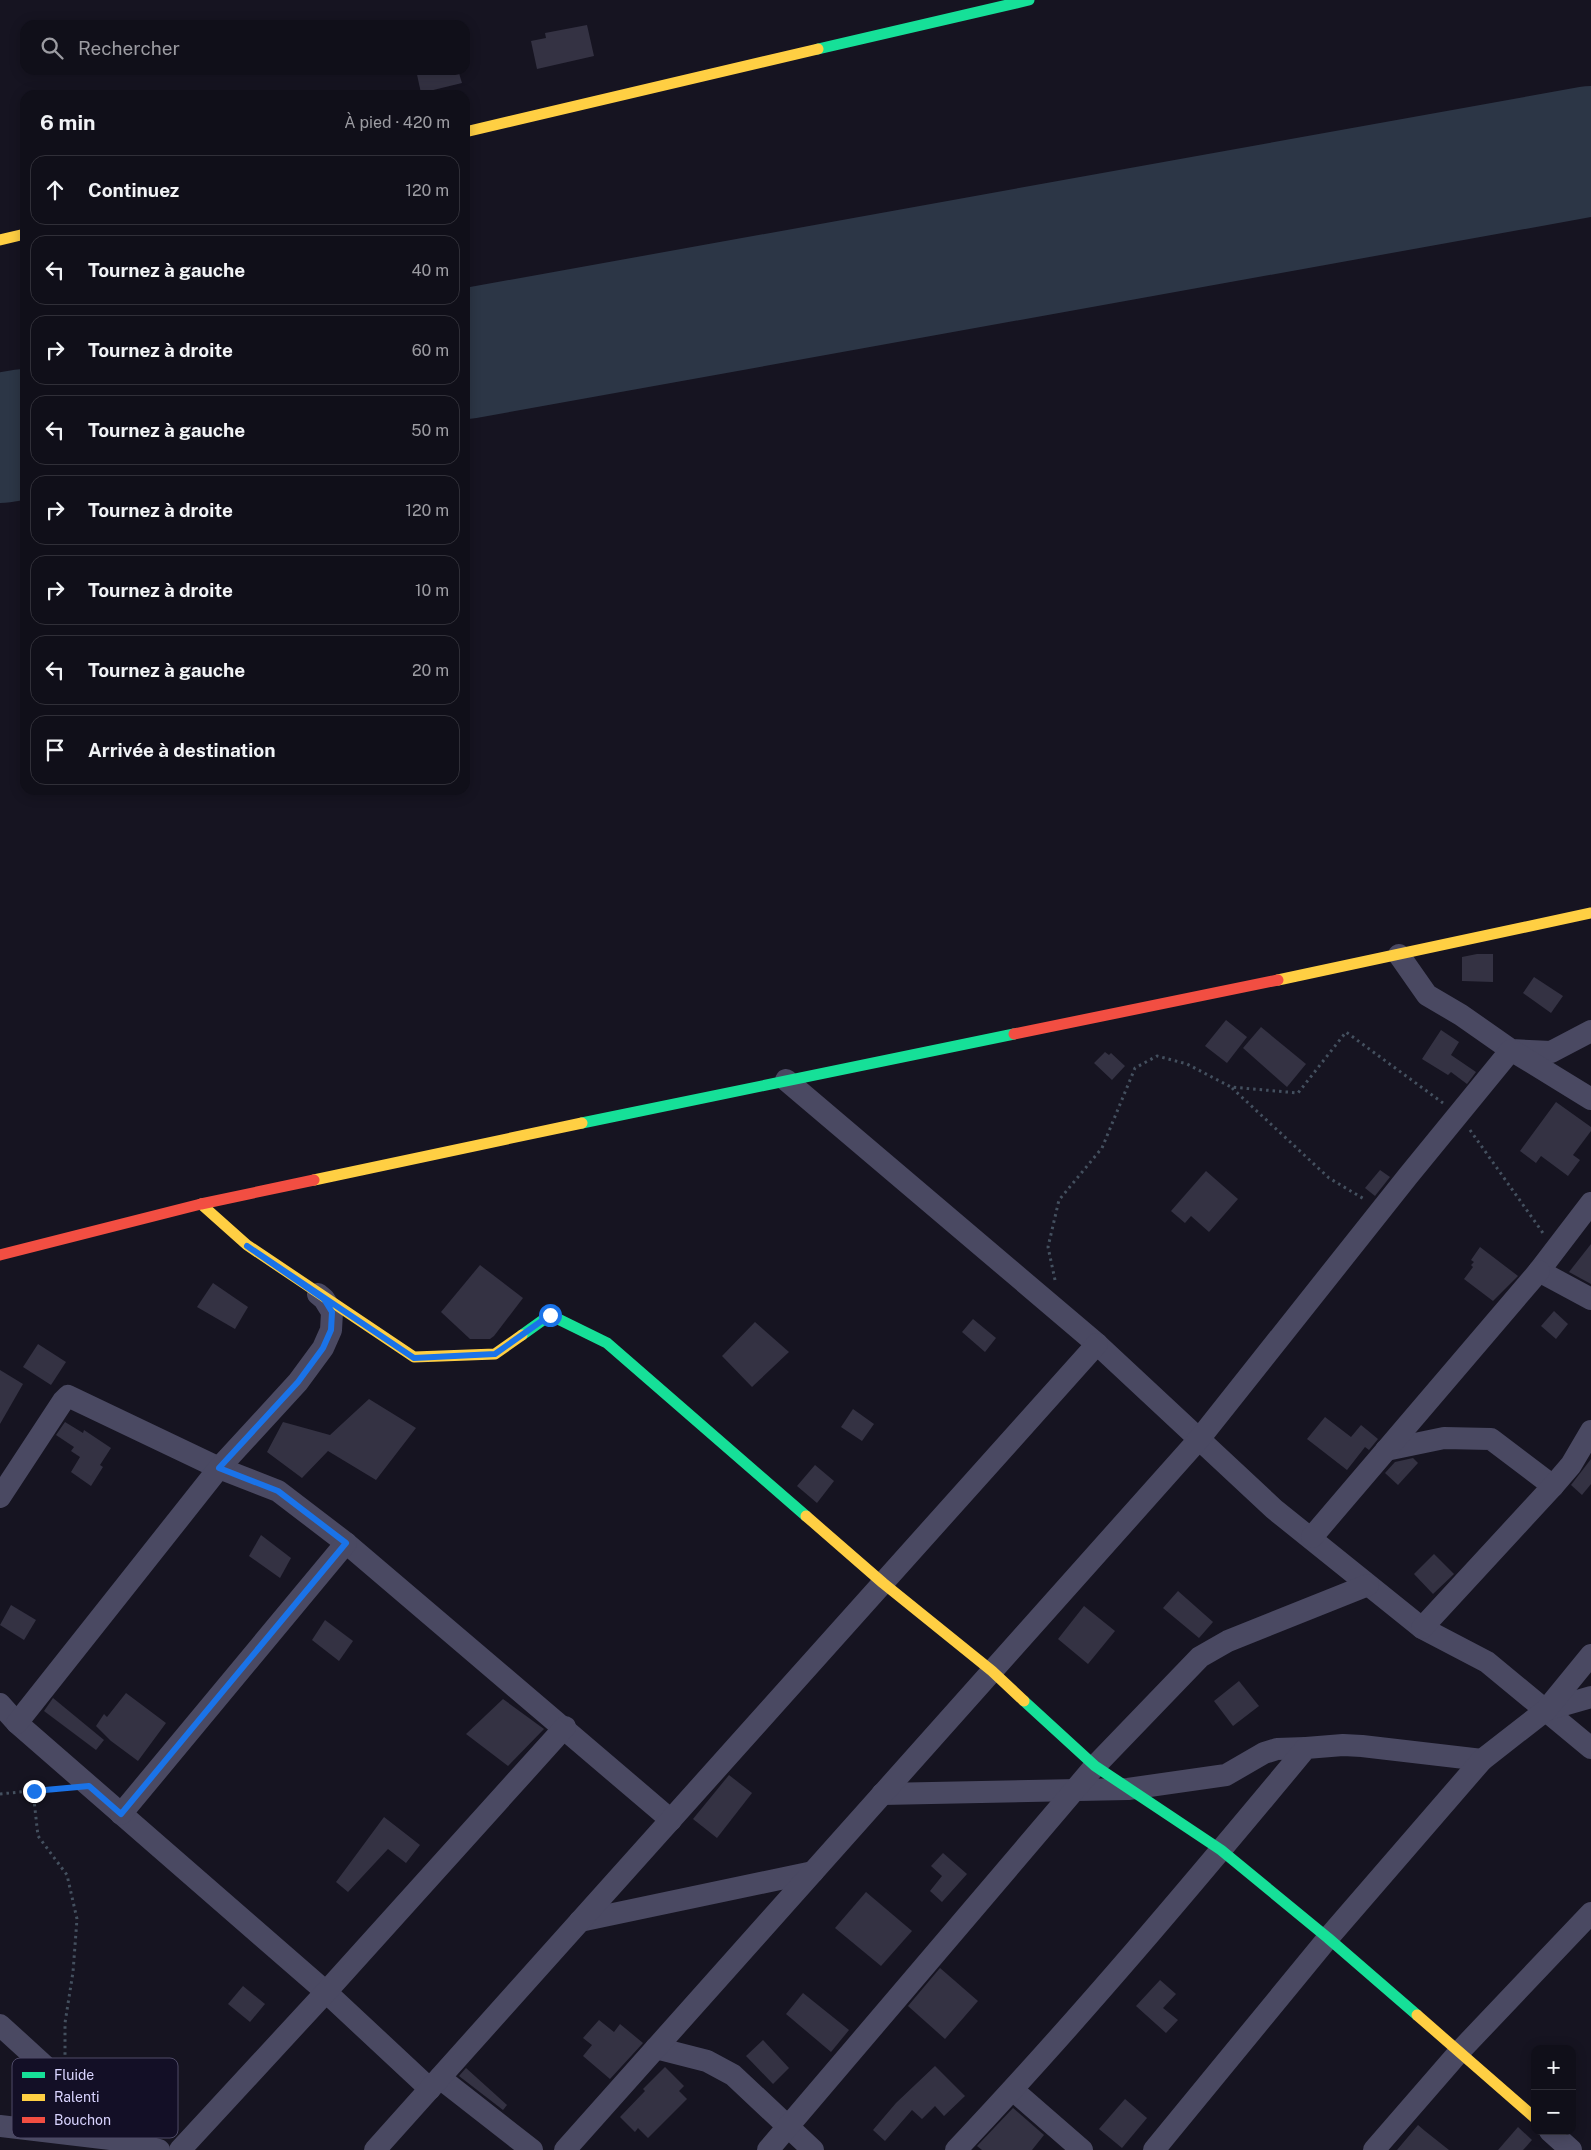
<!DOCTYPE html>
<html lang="fr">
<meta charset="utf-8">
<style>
body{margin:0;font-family:"Public Sans",sans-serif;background:#1e1d26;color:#f1f3f6}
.controls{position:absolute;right:15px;bottom:15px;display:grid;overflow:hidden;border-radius:10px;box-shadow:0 2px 12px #0003}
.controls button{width:45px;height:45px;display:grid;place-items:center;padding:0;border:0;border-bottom:1px solid #302f38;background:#100f19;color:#f1f3f6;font:25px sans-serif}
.stop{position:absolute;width:15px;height:15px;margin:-11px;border:4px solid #1a73e8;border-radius:50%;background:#fff}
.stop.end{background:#1a73e8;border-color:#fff;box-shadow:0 1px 5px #0008}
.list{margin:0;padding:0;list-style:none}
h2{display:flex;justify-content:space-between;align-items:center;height:65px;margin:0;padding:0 20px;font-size:21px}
h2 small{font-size:16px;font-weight:400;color:#9c9ca2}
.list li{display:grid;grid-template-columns:32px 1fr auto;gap:15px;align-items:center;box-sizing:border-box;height:70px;margin:0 10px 10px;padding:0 10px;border:1px solid #302f38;border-radius:15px}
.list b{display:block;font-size:19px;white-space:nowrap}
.list em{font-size:16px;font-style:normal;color:#9c9ca2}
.icon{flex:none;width:28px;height:28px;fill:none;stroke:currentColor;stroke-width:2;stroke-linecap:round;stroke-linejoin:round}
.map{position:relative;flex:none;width:1591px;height:2150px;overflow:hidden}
.search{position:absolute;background:#100f19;box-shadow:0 2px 12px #0003;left:20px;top:20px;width:450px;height:55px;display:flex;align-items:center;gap:12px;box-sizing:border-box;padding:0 18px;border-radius:15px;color:#9c9ca2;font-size:19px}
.panel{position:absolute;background:#100f19;box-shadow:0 2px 12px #0003;left:20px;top:90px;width:450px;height:705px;border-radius:15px}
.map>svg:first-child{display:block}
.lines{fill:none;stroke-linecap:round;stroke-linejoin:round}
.runway{stroke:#2c3646;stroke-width:130}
.building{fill:#343243}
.path{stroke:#44505f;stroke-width:3;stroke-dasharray:2.5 4;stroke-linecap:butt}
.street{stroke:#4a4962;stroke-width:22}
.fast{stroke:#16e098;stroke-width:11}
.slow{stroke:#ffcf43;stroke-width:11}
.jam{stroke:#f24e42;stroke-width:11}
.route{stroke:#1a73e8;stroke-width:6}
.key{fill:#130f26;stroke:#4e4a67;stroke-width:1}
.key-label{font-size:14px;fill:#d9d4ff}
</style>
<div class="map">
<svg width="1591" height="2150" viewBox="0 0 1591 2150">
<rect width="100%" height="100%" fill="#161421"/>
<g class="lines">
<g class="runway">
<polyline points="465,354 1591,151"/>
<polyline points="0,438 25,434"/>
</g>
</g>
<g class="building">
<polygon points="587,25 594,56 537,69 531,41 546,38 545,33"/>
<polygon points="416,70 458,70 462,83 421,93"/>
<polygon points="1477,954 1493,954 1493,982 1462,981 1462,957"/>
<polygon points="1534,977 1563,996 1551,1013 1523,993"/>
<polygon points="1226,1020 1247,1037 1227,1063 1205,1046"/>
<polygon points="1261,1027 1306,1064 1287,1087 1243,1048"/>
<polygon points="1441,1030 1459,1042 1451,1055 1476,1072 1467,1084 1451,1072 1448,1075 1422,1059"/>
<polygon points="1105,1052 1109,1055 1111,1053 1125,1066 1112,1080 1094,1063"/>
<polygon points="1556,1102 1591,1127 1591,1131 1573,1155 1580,1160 1568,1176 1541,1156 1536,1163 1520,1151"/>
<polygon points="1380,1170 1390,1177 1375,1196 1365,1188"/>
<polygon points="1206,1171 1238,1199 1209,1232 1191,1216 1185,1223 1171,1211"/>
<polygon points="1591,1244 1591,1284 1569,1272"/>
<polygon points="1480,1247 1518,1276 1493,1301 1464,1279 1473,1267 1471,1265 1474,1262 1471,1260"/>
<polygon points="480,1265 523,1298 494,1336 490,1339 470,1339 441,1312"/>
<polygon points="213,1283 248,1307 235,1329 197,1307"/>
<polygon points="1554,1311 1568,1324 1556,1339 1541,1326"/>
<polygon points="973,1319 996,1338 985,1352 962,1332"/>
<polygon points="755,1322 789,1352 752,1387 722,1356"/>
<polygon points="38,1344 66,1362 51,1385 23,1367"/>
<polygon points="0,1370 23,1384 0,1424"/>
<polygon points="369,1399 416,1428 376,1480 328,1451 302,1478 267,1452 283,1422 330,1435"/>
<polygon points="853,1409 874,1424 862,1441 841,1427"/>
<polygon points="1325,1417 1351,1437 1361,1425 1378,1439 1369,1450 1365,1447 1347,1470 1307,1439"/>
<polygon points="65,1422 83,1433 84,1430 111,1448 100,1465 103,1467 91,1486 71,1472 80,1457 71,1451 74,1447 56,1435"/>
<polygon points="1413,1458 1418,1463 1398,1485 1385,1473 1395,1462"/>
<polygon points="1591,1459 1591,1484 1582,1495 1571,1485"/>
<polygon points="815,1465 834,1481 817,1503 797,1486"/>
<polygon points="261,1535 291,1558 280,1578 249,1556"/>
<polygon points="1434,1554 1454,1574 1433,1594 1414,1574"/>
<polygon points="1178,1591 1213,1622 1199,1638 1163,1608"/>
<polygon points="11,1605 36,1620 24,1640 0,1625"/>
<polygon points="1084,1606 1115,1631 1088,1664 1058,1639"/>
<polygon points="325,1620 353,1641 339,1661 312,1640"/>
<polygon points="1239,1681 1259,1706 1233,1726 1214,1701"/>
<polygon points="126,1693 166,1723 138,1761 111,1741 96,1726 104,1714 107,1717"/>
<polygon points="53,1698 104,1740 96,1750 44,1711"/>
<polygon points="503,1699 544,1729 508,1766 466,1734"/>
<polygon points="729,1775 752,1793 717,1838 693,1819"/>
<polygon points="384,1817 420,1845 406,1863 388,1849 348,1892 336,1882"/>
<polygon points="943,1853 967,1874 942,1902 930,1891 942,1876 931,1866"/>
<polygon points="866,1892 912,1931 881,1966 835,1928"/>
<polygon points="940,1968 978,2001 945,2039 908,2006"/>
<polygon points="1160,1980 1176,1994 1163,2008 1178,2020 1166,2033 1136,2006"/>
<polygon points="243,1986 265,2004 250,2022 228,2004"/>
<polygon points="803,1993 849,2030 831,2052 786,2014"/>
<polygon points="599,2020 614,2032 620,2024 643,2043 610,2079 583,2056 592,2045 583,2038"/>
<polygon points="763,2040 789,2068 773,2084 746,2056"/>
<polygon points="935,2066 965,2096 944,2116 935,2106 922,2119 912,2110 885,2141 873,2130 896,2103"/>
<polygon points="665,2067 684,2086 679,2091 687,2099 648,2138 638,2128 635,2132 620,2117 645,2091 643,2089"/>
<polygon points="466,2068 507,2105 503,2110 459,2076"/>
<polygon points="1125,2099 1147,2118 1122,2148 1099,2129"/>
<polygon points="1013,2108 1044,2135 1032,2150 982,2150 977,2146"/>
<polygon points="1418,2125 1425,2131 1449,2150 1397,2150"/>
<polygon points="1518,2127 1532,2140 1523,2150 1498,2150"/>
</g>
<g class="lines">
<g class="path">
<polyline points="1232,1088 1329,1178 1364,1199"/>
<polyline points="1470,1130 1543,1233"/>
<polyline points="1055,1280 1048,1247 1059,1200 1102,1148 1135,1068 1157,1056 1187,1064 1231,1087 1298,1093 1346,1032 1443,1103"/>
<polyline points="33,1791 38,1836 67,1875 77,1919 73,1972 65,2023 65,2057"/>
<polyline points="0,1794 61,1788"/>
</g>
<g class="street">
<polyline points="1399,955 1427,995 1461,1015 1511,1050 1551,1052 1591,1031"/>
<polyline points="786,1080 1097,1344 1274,1509 1422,1628 1487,1662 1591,1748"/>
<polyline points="1591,1203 1539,1271 1591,1299"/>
<polyline points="1386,1450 1444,1438 1491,1439 1553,1486"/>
<polyline points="0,1497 63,1401 68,1396 219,1468 278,1491 346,1543 671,1820"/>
<polyline points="1312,1537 1539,1271"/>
<polyline points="1422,1628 1553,1486 1571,1465 1591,1431"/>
<polyline points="0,1704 17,1723 326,1992 430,2089"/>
<polyline points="1546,1710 1591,1697"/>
<polyline points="17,1723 219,1468 298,1382 323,1348 331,1330 332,1312 324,1299 318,1294"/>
<polyline points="882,1794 1128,1789 1226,1775 1264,1753 1277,1749 1306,1748"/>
<polyline points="121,1814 346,1543"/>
<polyline points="580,1921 813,1872"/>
<polyline points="0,2025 127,2141 122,2150"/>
<polyline points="656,2048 707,2061 733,2075 813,2150"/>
<polyline points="440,2078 532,2150"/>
<polyline points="1013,2090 1082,2150"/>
<polyline points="0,2126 127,2141 159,2150"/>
<polyline points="1550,2131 1571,2150"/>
<polyline points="180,2150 326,1992 565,1727"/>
<polyline points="375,2150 1097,1344"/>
<polyline points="565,2150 1200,1438 1408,1176 1511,1050 1591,1099"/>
<polyline points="768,2150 1095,1766 1200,1657 1228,1641 1368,1585"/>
<path d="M 956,2150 C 1078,2021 1193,1884 1306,1748 L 1343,1745 L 1362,1746 L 1482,1760"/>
<polyline points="1154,2150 1328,1938 1482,1760 1546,1710 1591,1655"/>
<polyline points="1374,2150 1460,2051 1591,1913"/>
</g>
<g class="fast">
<polyline points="818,49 1029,0"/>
<polyline points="582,1123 1014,1034"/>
<polyline points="522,1335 550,1315 607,1343 806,1516"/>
<polyline points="1024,1701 1095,1766 1221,1850 1328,1938 1417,2015"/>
</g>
<g class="slow">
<polyline points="465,132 818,49"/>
<polyline points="0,240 25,234"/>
<polyline points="1278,980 1591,913"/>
<polyline points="314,1180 582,1123"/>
<polyline points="201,1204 247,1245 414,1357 495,1354 522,1335"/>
<polyline points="806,1516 883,1583 992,1671 1024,1701"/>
<polyline points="1417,2015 1535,2118"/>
</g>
<g class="jam">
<polyline points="1014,1034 1278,980"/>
<polyline points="0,1255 201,1204 314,1180"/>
</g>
</g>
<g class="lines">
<polyline class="route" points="34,1791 89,1786 121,1814 346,1543 278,1491 219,1468 298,1382 323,1348 331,1330 332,1312 324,1299 247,1246 414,1358 495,1354 550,1315"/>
</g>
<rect x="12" y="2058" width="166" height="80" rx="8" class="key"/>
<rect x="22" y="2072" width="23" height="6" fill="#16e098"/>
<rect x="22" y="2094" width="23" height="7" fill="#ffcf43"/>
<rect x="22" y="2117" width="23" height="6" fill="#f24e42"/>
<g class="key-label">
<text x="54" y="2080">Fluide</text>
<text x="54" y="2102">Ralenti</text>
<text x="54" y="2125">Bouchon</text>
</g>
</svg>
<div class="controls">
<button>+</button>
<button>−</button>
</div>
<div class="stop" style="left:550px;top:1315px"></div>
<div class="stop end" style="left:34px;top:1791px"></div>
<div class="search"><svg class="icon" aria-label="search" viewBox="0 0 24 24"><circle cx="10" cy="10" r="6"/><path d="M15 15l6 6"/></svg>Rechercher</div>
<section class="panel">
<h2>6 min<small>À pied · 420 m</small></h2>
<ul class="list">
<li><svg class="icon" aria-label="ahead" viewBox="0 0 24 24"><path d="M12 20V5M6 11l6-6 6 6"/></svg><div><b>Continuez</b></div><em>120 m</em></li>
<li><svg class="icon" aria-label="left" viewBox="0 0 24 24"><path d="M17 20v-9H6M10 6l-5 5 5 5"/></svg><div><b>Tournez à gauche</b></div><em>40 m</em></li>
<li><svg class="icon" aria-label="right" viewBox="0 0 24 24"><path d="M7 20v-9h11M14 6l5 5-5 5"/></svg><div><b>Tournez à droite</b></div><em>60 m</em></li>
<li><svg class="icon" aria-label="left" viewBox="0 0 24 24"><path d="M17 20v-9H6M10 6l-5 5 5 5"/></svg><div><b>Tournez à gauche</b></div><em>50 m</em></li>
<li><svg class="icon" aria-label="right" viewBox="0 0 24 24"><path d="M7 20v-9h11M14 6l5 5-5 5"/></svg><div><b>Tournez à droite</b></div><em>120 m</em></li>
<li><svg class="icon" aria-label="right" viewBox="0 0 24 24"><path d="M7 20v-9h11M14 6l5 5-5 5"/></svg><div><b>Tournez à droite</b></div><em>10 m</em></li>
<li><svg class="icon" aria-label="left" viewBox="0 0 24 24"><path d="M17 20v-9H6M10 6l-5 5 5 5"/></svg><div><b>Tournez à gauche</b></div><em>20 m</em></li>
<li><svg class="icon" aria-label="arrive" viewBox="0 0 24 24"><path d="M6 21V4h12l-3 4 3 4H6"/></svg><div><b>Arrivée à destination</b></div></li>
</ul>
</section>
</div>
